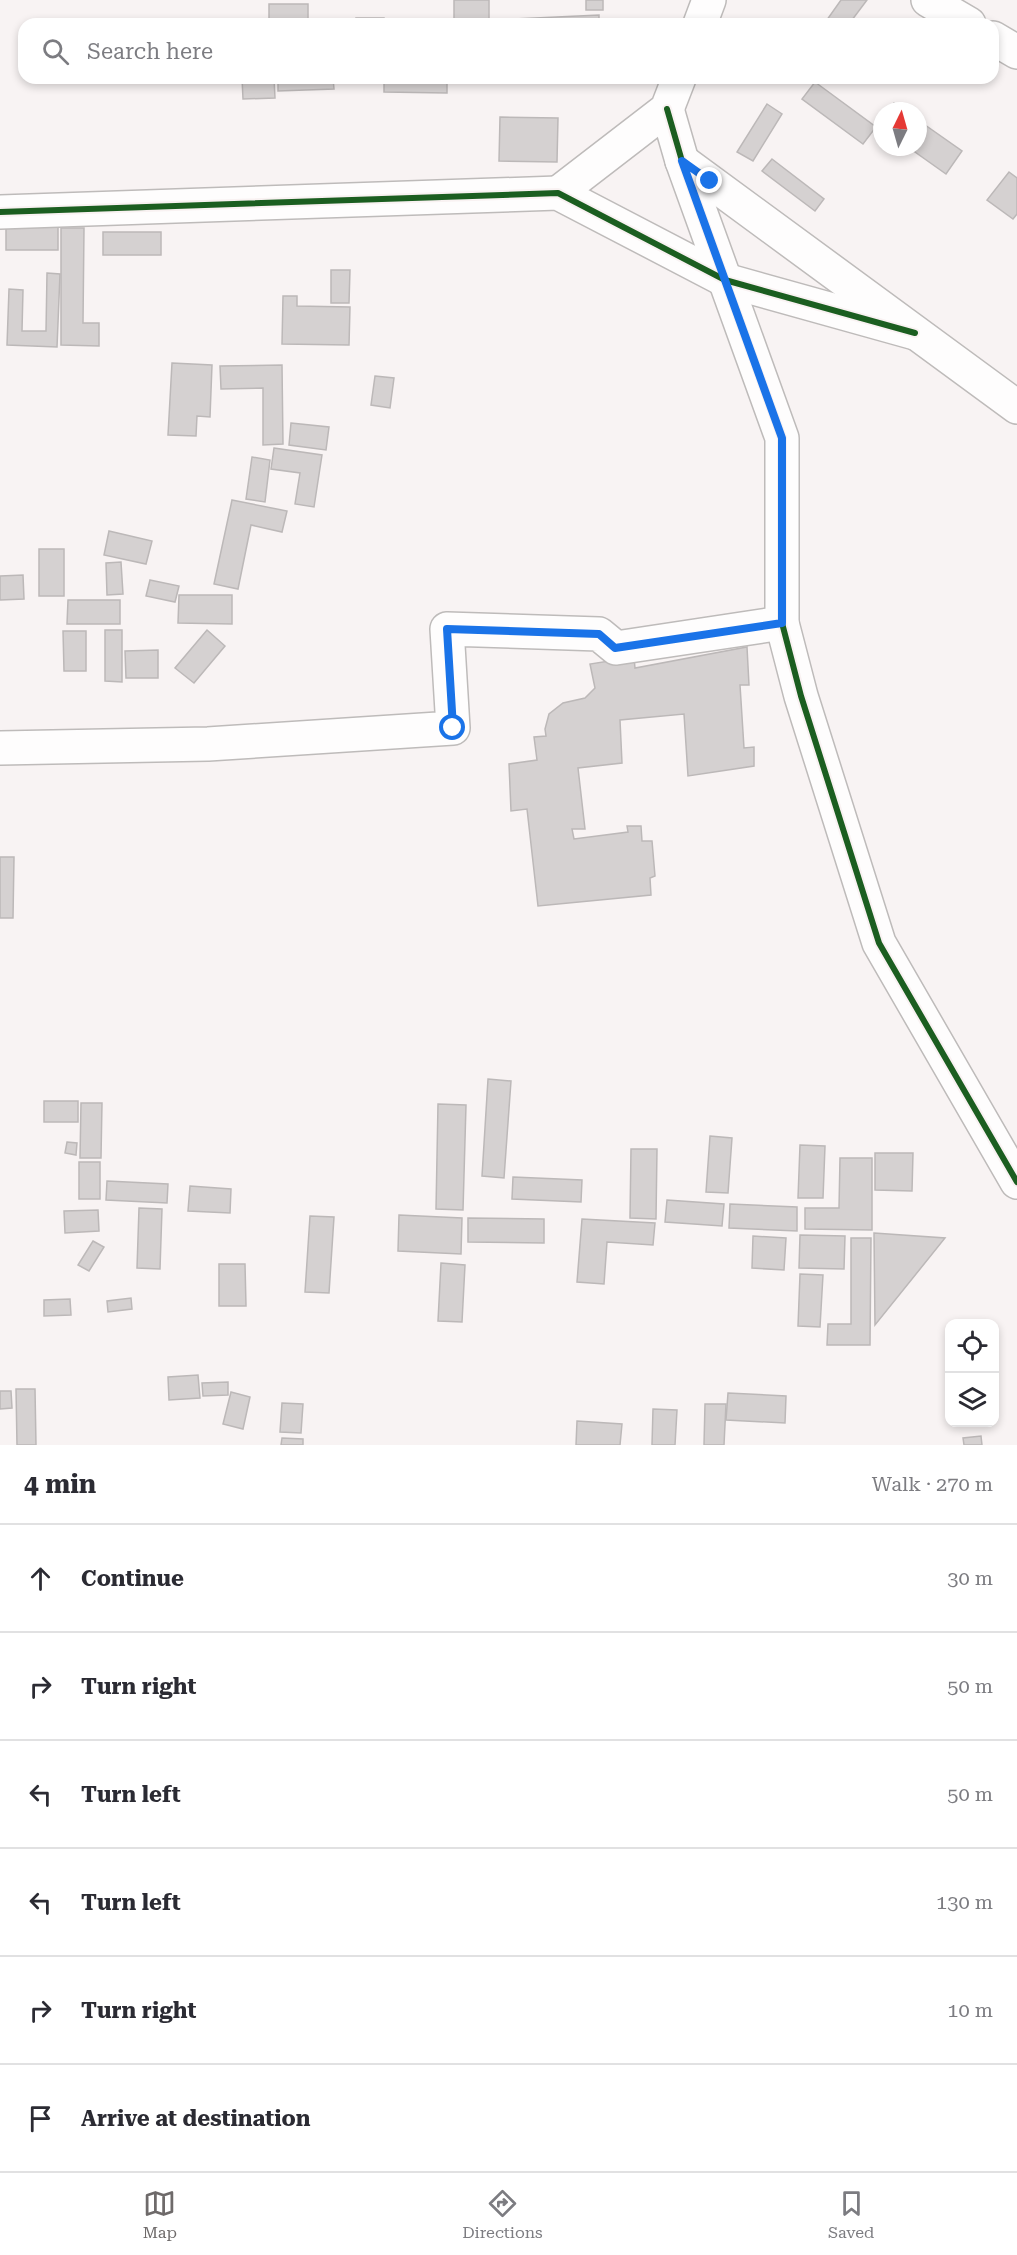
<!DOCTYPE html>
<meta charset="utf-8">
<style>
body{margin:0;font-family:"Roboto Serif",serif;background:#f2f2f3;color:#2b2b33}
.controls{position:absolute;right:18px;bottom:18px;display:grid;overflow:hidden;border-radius:12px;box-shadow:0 3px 9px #0003}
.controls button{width:54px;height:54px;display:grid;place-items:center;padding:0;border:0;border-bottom:2px solid #e1e1e2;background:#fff;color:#2b2b33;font:30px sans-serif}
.compass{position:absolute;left:873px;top:102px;width:54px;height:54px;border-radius:50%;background:#fff;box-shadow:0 3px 9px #0003;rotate:5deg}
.stop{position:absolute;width:18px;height:18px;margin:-14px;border:4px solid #1a73e8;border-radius:50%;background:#fff}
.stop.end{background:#1a73e8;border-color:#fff;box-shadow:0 2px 6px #0008}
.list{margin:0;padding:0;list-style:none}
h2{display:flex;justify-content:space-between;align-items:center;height:78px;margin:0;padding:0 24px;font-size:26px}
h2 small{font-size:20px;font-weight:400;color:#7c7c81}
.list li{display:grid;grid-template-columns:39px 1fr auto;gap:18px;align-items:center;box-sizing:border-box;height:108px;padding:0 24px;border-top:2px solid #e1e1e2}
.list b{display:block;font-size:22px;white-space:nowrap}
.list em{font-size:20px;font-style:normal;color:#7c7c81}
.icon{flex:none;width:33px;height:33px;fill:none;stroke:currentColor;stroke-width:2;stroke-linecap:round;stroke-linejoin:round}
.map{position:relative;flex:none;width:1017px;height:1445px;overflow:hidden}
.search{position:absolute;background:#fff;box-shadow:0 3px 9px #0003;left:18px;right:18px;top:18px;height:66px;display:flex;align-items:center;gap:15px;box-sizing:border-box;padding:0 21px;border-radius:18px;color:#7c7c81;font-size:22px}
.sheet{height:726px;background:#fff}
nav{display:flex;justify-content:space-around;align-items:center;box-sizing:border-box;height:84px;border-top:2px solid #e1e1e2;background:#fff;font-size:16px;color:#7c7c81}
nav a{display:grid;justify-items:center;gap:3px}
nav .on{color:#6e6a6a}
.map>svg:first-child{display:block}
.building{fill:#d5d1d1;stroke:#bcb8b8;stroke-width:1.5}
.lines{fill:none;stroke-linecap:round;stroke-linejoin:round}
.minor-casing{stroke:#bebbba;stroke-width:36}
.minor{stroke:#fefdfd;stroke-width:33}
.cycleway-casing{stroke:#f9f2f2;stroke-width:10}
.cycleway{stroke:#1b5e20;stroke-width:6}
.route{stroke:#1a73e8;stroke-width:8}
</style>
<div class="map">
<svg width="1017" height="1445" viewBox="0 0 1017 1445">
<rect width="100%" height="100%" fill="#f8f3f3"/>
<g class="building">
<rect x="454" y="0" width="35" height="24"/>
<rect x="586" y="0" width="17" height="10"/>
<polygon points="841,0 867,0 849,24 824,24"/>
<rect x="269" y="4" width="39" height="20"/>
<polygon points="599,15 599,24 493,24 493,20"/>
<rect x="356" y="18" width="28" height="6"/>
<polygon points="242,78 274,78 275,98 243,99"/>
<polygon points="278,78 333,78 334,89 278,91"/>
<polygon points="384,78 447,78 447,93 384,92"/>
<polygon points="815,82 876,127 863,144 802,99"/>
<polygon points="894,103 905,111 888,111"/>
<polygon points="767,104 782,114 753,161 737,152"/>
<polygon points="500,117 558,118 557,162 499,161"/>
<polygon points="918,120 962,151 946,174 908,147 918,147"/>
<polygon points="772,159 824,199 815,211 762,171"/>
<polygon points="1009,172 1017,178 1017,214 1013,219 987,200"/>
<polygon points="58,223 58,250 6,250 6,224"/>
<polygon points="61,228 84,228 83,323 99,323 99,346 61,345"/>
<rect x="103" y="232" width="58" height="23"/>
<polygon points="331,270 350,270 349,303 331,303"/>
<polygon points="47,273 60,274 57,347 7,345 9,289 23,290 22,331 46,331"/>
<polygon points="283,296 297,296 297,306 350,307 349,345 282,344"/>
<polygon points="172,363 212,365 210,417 197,416 196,436 168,435"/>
<polygon points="282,365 283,444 263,445 263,388 221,389 220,366"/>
<polygon points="375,376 394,378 390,408 371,405"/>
<polygon points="291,423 329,427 326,450 289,445"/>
<polygon points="274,448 322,455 314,507 295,504 300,473 271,469"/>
<polygon points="252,457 270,460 265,502 246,499"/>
<polygon points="232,500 287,511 282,532 251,525 238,589 214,584"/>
<polygon points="109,531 152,541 146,564 104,555"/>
<rect x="39" y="549" width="25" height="47"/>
<polygon points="121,562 123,594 107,595 106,563"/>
<polygon points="23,575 24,599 0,600 0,576"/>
<polygon points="150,580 179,586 175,602 146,596"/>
<polygon points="179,595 232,595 232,624 178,623"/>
<polygon points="68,600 120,600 120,624 67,624"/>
<polygon points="105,630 122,630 122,682 105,681"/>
<polygon points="207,630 225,646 194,683 175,668"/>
<polygon points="63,631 86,631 86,671 64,671"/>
<polygon points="747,647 749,685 740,685 744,748 754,747 754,766 688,776 684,714 620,720 622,763 578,768 585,829 572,829 574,839 628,832 627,826 641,826 642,841 652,841 655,876 650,878 651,895 538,906 527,809 511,811 509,764 537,760 534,737 546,736 545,729 549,714 563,703 585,698 595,688 590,664 634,657 635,668"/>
<polygon points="158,650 158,678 126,678 125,651"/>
<polygon points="0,857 14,857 13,918 0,918"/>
<polygon points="488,1079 511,1081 504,1178 482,1176"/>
<rect x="44" y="1101" width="34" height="21"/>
<polygon points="81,1103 102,1103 101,1158 80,1158"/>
<polygon points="438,1104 466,1105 463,1210 436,1209"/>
<polygon points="710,1136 732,1138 728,1193 706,1192"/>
<polygon points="67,1142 77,1143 76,1155 65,1153"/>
<polygon points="800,1145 825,1146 823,1198 798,1198"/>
<polygon points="631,1149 657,1149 656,1219 630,1218"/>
<polygon points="875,1153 913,1153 912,1191 875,1190"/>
<polygon points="840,1158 872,1158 872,1230 805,1229 805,1208 839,1208"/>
<rect x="79" y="1162" width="21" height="37"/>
<polygon points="513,1177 582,1180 581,1202 512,1199"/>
<polygon points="107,1181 168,1184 167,1203 106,1200"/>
<polygon points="190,1186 231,1189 230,1213 188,1211"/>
<polygon points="667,1200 724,1204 722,1226 665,1222"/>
<polygon points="730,1204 797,1207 797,1231 729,1228"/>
<polygon points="139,1208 162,1209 160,1269 137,1268"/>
<polygon points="98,1210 99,1231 65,1233 64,1211"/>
<polygon points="399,1215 462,1218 461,1254 398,1251"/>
<polygon points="310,1216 334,1217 329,1293 305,1292"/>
<polygon points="468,1218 544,1219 544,1243 468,1242"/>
<polygon points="582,1219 655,1223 653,1245 607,1242 604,1284 577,1282"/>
<polygon points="874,1233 945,1238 875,1325"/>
<polygon points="800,1235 845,1236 844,1269 799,1268"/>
<polygon points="753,1236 786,1238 784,1270 752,1268"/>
<polygon points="851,1238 871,1238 870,1345 827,1345 828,1324 851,1324"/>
<polygon points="93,1241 104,1247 89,1271 78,1265"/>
<polygon points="441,1263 465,1265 462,1322 438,1321"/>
<polygon points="219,1264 245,1264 246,1306 219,1306"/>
<polygon points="800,1274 823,1275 820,1327 798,1326"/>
<polygon points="131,1298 132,1309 108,1312 107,1301"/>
<polygon points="70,1299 71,1315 44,1316 44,1300"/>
<polygon points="198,1375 200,1398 169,1400 168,1377"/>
<polygon points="228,1382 228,1395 203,1396 202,1383"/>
<polygon points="16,1389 35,1389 36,1445 17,1445"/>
<polygon points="0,1391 11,1391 12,1408 0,1409"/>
<polygon points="231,1392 250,1397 243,1429 223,1424"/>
<polygon points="728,1393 786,1396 785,1423 726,1420"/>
<polygon points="282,1403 303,1404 301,1433 280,1432"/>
<polygon points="705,1404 726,1404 724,1445 704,1445"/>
<polygon points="653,1409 677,1410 675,1445 652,1445"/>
<polygon points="577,1421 622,1424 620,1445 576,1445"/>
<polygon points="981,1436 982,1445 964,1445 963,1438"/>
<polygon points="282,1438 303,1439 303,1445 281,1445"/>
</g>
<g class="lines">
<defs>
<g id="minor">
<polyline points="928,0 969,24"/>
<polyline points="700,24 709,0"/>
<polyline points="993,38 1017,52"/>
<polyline points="667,109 682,161 782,438 782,623 801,696 879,943 1017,1182"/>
<polyline points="682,161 1017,407"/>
<polyline points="558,193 667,109 679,78"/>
<polyline points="0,212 558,193 725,280 915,333"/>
<polyline points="0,748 208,744 453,728 447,629 599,634 616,648 782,623"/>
</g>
</defs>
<use href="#minor" class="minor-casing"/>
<use href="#minor" class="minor"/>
<defs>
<g id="cycleway">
<polyline points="667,109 682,161 782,438 782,623 801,696 879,943 1017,1182"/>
<polyline points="0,212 558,193 725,280 915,333"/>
</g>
</defs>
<use href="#cycleway" class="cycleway-casing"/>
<use href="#cycleway" class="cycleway"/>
</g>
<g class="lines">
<polyline class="route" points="453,728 447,629 599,634 615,648 782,623 782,438 682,161 710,181"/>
</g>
</svg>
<div class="controls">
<button><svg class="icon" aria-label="locate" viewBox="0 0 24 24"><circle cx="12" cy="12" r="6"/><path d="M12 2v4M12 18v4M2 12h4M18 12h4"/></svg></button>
<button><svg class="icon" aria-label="layers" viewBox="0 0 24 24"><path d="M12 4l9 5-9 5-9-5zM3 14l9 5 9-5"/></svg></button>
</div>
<svg class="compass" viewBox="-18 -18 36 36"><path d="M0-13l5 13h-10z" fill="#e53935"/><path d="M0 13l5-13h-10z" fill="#7c7c81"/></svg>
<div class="stop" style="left:453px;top:728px"></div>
<div class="stop end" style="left:710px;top:181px"></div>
<div class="search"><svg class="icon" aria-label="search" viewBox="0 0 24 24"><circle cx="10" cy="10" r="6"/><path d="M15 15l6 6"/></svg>Search here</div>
</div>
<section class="sheet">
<h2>4 min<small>Walk · 270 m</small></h2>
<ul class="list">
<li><svg class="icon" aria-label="ahead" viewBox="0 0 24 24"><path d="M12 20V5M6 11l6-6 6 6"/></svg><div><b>Continue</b></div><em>30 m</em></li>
<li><svg class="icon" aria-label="right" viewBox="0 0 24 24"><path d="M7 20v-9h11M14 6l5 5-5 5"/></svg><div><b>Turn right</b></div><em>50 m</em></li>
<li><svg class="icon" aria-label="left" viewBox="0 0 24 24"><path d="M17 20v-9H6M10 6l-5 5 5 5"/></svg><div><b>Turn left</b></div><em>50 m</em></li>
<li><svg class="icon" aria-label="left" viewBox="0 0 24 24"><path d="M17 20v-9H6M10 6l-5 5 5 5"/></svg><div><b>Turn left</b></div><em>130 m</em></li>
<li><svg class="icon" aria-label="right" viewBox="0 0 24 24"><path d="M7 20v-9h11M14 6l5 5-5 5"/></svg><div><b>Turn right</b></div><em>10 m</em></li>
<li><svg class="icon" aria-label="arrive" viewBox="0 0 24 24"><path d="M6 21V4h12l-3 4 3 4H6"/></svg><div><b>Arrive at destination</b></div></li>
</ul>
</section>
<nav>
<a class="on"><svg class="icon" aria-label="map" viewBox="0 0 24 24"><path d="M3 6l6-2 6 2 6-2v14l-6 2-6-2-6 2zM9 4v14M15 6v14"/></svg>Map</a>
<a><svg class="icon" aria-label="directions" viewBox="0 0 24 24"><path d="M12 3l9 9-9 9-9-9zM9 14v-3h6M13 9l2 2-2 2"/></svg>Directions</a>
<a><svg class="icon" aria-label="saved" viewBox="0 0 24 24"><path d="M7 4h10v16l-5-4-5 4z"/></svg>Saved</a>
</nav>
